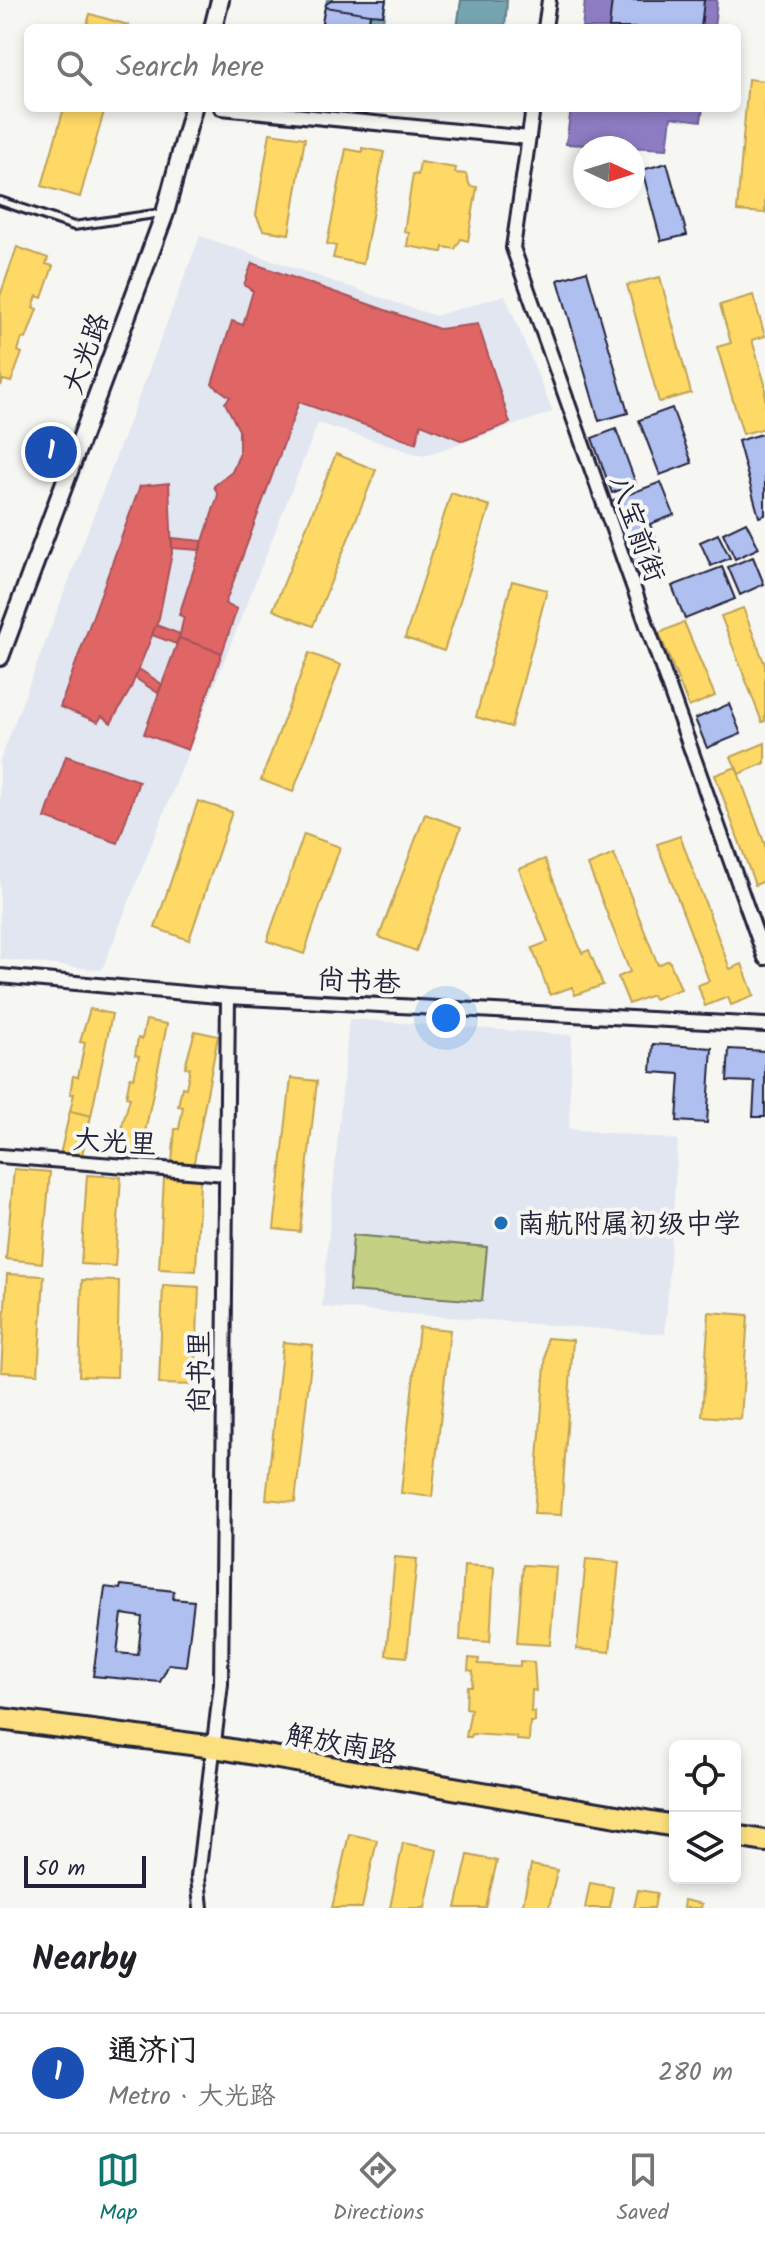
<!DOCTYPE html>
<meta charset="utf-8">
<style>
body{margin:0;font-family:Kalam,"LXGW WenKai TC",sans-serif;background:#f6f6f6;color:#202124}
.controls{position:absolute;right:24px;bottom:24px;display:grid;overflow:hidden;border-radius:12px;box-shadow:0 4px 12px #0003}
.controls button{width:72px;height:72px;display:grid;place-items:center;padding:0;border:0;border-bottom:2px solid #e0e0e0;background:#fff;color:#202124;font:40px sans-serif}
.compass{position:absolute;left:573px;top:136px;width:72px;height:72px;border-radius:50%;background:#fff;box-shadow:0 4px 12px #0003;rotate:94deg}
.scale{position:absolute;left:24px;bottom:20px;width:122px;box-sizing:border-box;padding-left:8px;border:4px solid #22223b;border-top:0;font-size:22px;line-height:28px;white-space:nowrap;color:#22223b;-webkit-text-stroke:6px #f6f6f2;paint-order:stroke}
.you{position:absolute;left:446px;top:1018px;width:28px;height:28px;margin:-20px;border:6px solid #fff;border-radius:50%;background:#1a73e8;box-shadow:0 0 0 12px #1a73e833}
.badge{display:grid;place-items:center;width:52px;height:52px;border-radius:50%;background:#0f766e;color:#fff;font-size:26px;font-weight:700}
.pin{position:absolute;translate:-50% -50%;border:4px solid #fff;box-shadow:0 2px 8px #0006}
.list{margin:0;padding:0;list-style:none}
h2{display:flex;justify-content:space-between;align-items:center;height:104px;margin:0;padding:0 32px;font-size:34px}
h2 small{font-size:26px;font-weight:400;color:#757577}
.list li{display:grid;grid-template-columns:52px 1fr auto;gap:24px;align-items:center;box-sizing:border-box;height:120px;padding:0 32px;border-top:2px solid #e0e0e0}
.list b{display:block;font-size:30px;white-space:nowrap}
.list p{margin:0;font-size:26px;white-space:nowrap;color:#757577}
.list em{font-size:26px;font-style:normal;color:#757577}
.icon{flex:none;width:44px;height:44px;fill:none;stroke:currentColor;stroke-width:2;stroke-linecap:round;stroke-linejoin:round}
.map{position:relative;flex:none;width:765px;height:1908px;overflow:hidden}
.search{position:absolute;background:#fff;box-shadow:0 4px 12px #0003;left:24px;right:24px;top:24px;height:88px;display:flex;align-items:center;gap:20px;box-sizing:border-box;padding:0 28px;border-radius:12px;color:#757577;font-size:30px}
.sheet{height:224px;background:#fff}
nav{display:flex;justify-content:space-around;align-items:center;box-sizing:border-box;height:112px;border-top:2px solid #e0e0e0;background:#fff;font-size:22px;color:#757577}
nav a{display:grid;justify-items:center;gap:4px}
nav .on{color:#0f766e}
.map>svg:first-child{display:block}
.built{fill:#e1e6f1}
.pitch{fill:#c4d084;stroke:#737960;stroke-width:2}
.homes{fill:#ffd966;stroke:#bda259;stroke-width:2}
.shops{fill:#e06666;stroke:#a75259;stroke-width:2}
.offices{fill:#8e7cc3;stroke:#6e619a;stroke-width:2}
.public{fill:#76a5af;stroke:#5d7e8c;stroke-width:2}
.building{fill:#afbfef;stroke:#22223b;stroke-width:2;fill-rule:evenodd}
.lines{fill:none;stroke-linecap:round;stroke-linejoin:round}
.service-casing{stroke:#22223b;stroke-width:12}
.minor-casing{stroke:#22223b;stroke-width:18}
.tertiary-casing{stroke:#22223b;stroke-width:22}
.primary-casing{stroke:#22223b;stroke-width:26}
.service{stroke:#f6f6f2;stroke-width:6}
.minor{stroke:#f6f6f2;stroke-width:12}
.tertiary{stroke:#f6f6f2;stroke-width:16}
.primary{stroke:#fce080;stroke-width:20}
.poi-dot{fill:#1f6fb2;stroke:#f6f6f2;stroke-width:3}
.labels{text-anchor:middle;stroke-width:8;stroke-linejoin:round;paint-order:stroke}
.street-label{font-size:28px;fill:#22223b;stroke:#f6f6f2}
.poi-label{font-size:28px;fill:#22223b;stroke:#f6f6f2;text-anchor:start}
</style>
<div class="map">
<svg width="765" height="1908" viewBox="0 0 765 1908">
<rect width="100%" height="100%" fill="#f6f6f2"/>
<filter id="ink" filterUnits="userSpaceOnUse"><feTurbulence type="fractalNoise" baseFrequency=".0125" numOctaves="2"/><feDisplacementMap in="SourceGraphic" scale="16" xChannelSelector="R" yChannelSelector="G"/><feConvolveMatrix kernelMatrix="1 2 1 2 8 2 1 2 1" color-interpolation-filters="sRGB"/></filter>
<g filter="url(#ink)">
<g class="built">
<polygon points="200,236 435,316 505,295 553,412 423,456 318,423 102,970 0,959 0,761"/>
<polygon points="349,1019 572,1035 569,1129 678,1140 665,1334 322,1307"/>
</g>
<polygon class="pitch" points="353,1235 487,1247 482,1301 349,1291"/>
<g class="homes">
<polygon points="90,14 128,25 127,28 86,28"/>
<polygon points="748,79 765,81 765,213 737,211"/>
<polygon points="64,108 105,108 80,197 42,186"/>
<polygon points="270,133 305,138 289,234 263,230 256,215"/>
<polygon points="362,148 384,152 363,264 333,258 336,246 327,244 346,149 362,152"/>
<polygon points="420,162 456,168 455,173 466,174 470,186 477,187 468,241 461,239 455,249 443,247 442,252 407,246 409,233 404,232 413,174 418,175"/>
<polygon points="17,247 48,258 46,264 53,266 42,298 37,296 33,307 37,309 26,339 22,338 18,351 22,353 11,382 3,380 1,386 0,296"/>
<polygon points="660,277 691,393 659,402 627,285"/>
<polygon points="753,295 765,336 752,340 765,384 765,428 743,434 717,347 731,343 720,305"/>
<polygon points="336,454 376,470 313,626 273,610"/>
<polygon points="451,493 490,506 444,651 405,638"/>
<polygon points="512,581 547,590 511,727 476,717"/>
<polygon points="743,608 765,665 765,721 762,722 721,616"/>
<polygon points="684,622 715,696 689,707 659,633"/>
<polygon points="309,653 341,665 293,792 261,780"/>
<polygon points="765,743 765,763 739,774 731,757"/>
<polygon points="736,767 765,845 765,881 755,885 715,775"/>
<polygon points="198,801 232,812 189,940 155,928"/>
<polygon points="425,814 461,827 416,951 379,937"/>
<polygon points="304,834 340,847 304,954 267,941"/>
<polygon points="680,836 730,969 742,964 754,996 731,1005 728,997 705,1006 698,985 709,981 657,844"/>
<polygon points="614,854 658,965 669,960 681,989 654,999 652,995 629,1004 618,977 630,972 588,865"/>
<polygon points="545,859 582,953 589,950 603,985 575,995 572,987 550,995 532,948 548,942 519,869"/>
<polygon points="90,1009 112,1014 91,1116 70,1111 74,1094 70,1094 73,1076 78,1077 85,1043 80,1042"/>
<polygon points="146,1020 167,1024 140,1157 120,1153 122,1141 118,1140 130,1098 126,1097 130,1077 134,1078 139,1056 135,1055 138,1038 142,1039"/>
<polygon points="195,1031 218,1036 193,1167 172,1163 175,1129 179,1129 183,1107 178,1106 182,1087 186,1088 190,1068 185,1067"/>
<polygon points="291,1078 317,1081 300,1232 274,1229"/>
<polygon points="70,1111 91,1116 81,1159 60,1155"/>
<polygon points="14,1169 50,1172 42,1263 6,1259"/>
<polygon points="87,1175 121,1177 115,1266 81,1264"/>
<polygon points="164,1178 200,1180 196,1271 159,1269"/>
<polygon points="7,1274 44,1276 38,1374 1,1372"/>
<polygon points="82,1280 119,1281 117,1377 79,1376"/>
<polygon points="163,1285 199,1287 195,1385 159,1384"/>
<polygon points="709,1312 748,1315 741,1419 702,1416"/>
<polygon points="419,1327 450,1330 432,1497 401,1493"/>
<polygon points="547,1338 573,1340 561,1515 534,1514"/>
<polygon points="283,1342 313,1345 295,1502 266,1499"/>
<polygon points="395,1557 417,1559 407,1657 386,1655"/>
<polygon points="586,1559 619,1562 610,1652 577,1649"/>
<polygon points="464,1565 494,1567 490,1642 460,1640"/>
<polygon points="523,1565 556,1567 550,1645 517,1643"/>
<polygon points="469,1658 479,1659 478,1664 520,1666 520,1661 534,1662 536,1691 532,1690 531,1712 535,1712 535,1722 530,1722 529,1741 517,1740 517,1737 472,1734 471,1737 466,1737 471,1709 466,1708 467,1686 472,1686 473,1671 468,1670"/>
<polygon points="349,1834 377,1840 362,1908 332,1908"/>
<polygon points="403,1843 437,1850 425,1908 390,1908"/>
<polygon points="468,1855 497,1861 486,1908 456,1908"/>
<polygon points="531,1865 557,1870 549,1908 522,1908"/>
<polygon points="590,1883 613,1887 609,1908 585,1908"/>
<polygon points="638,1890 657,1893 654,1908 634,1908"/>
<polygon points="684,1900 702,1904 701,1908 683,1908"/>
</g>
<g class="shops">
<polygon points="252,263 439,329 478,324 510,423 463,441 421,424 416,443 299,402 225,604 237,609 222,653 179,638 184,617 179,615 218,495 214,486 232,472 239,455 239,430 225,403 230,397 212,384 232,321 243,325 253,291 244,285"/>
<polygon points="169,483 172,553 159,618 130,690 111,723 102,716 98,722 60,707 140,486"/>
<polygon points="172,538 203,541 199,550 172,548"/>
<polygon points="156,625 180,634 176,644 152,635"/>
<polygon points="179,638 222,653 188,750 144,734"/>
<polygon points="139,669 162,684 158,693 135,678"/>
<polygon points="66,756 139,781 118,843 45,818"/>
</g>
<g class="offices">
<polygon points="585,0 717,0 714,28 582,28"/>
<polygon points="571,108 703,108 701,121 671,117 667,149 566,144"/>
</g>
<g class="public">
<polygon points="327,0 386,0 382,28 321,28"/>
<polygon points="461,0 507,0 505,28 457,28"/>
</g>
<g class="building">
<polygon points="333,0 386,0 383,15 370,14 368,28 321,28 326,4"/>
<polygon points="612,0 704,0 701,28 609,28"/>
<polygon points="325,7 370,14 368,28 321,28"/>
<polygon points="667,163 687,235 661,241 642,170"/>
<polygon points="587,271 628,413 599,421 558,280"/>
<polygon points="672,408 692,463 660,475 639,420"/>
<polygon points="616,429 636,484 612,493 592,438"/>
<polygon points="765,433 765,515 759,517 738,441"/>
<polygon points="661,482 674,515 650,524 667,570 638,581 608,502"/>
<polygon points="746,522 759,548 735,559 723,533"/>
<polygon points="718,534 730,558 711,566 700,542"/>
<polygon points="753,557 764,584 740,595 728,567"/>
<polygon points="722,567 735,599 685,619 672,586"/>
<polygon points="729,704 741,734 707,748 695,719"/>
<polygon points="653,1044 712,1048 707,1123 677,1121 680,1074 651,1072"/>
<polygon points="729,1049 765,1051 765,1117 753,1117 755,1082 727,1081"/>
<path d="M 121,1585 L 174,1591 L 173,1599 L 194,1601 L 186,1666 L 169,1664 L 160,1682 L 93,1676 L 105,1587 L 120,1589 ZM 122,1614 L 142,1617 L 138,1655 L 117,1653 Z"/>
</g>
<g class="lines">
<defs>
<polyline id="service" points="0,201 74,226 161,213"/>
<g id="minor">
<polyline points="545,28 549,0"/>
<polyline points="221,108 529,138"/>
<polyline points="533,108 513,248 765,958"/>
<polyline points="0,976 228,997 765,1025"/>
<polyline points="0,1156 226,1174"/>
<polyline points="201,1908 198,1877 221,1684 228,997"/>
</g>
<g id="tertiary">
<polyline points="213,28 220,0"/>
<polyline points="0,657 165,213 193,108"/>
</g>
<g id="primary">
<polyline points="0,1719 214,1747 675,1826"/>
<polyline points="735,1836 765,1841"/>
</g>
</defs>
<use href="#service" class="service-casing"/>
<use href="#minor" class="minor-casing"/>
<use href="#tertiary" class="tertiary-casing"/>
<use href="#primary" class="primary-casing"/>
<use href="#service" class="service"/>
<use href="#minor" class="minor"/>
<use href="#tertiary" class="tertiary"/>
<use href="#primary" class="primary"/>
</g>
</g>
<circle class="poi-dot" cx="501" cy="1223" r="8"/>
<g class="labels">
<g class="street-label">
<text transform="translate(85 353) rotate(-70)" y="10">大光路</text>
<text transform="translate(638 528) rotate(70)" y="10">八宝前街</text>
<text transform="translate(359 980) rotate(3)" y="10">尚书巷</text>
<text transform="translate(115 1141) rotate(4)" y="10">大光里</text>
<text transform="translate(198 1372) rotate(-89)" y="10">尚书里</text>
<text transform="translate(342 1743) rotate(10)" y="10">解放南路</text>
</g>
<g class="poi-label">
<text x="517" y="1233">南航附属初级中学</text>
</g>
</g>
</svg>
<div class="controls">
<button><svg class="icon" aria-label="locate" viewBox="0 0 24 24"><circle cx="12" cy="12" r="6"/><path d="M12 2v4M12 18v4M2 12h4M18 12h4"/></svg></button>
<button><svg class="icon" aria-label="layers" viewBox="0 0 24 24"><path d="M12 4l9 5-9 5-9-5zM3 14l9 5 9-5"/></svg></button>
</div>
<svg class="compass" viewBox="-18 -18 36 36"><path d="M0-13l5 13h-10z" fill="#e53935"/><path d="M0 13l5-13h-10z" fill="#757577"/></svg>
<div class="scale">50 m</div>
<div class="you"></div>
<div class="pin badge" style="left:51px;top:452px;background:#1a4fb4">1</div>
<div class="search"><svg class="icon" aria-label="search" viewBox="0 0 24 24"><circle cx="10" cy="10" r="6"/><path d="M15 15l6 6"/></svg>Search here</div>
</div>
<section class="sheet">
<h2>Nearby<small></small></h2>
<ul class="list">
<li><span class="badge" style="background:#1a4fb4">1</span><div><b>通济门</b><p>Metro · 大光路</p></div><em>280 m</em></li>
</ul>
</section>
<nav>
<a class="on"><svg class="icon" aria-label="map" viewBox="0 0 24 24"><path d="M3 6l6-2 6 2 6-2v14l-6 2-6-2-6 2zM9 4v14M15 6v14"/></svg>Map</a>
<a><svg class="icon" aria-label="directions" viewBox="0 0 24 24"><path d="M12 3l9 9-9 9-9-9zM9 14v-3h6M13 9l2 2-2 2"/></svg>Directions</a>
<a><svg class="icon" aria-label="saved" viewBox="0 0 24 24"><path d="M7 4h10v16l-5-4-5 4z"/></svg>Saved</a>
</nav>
